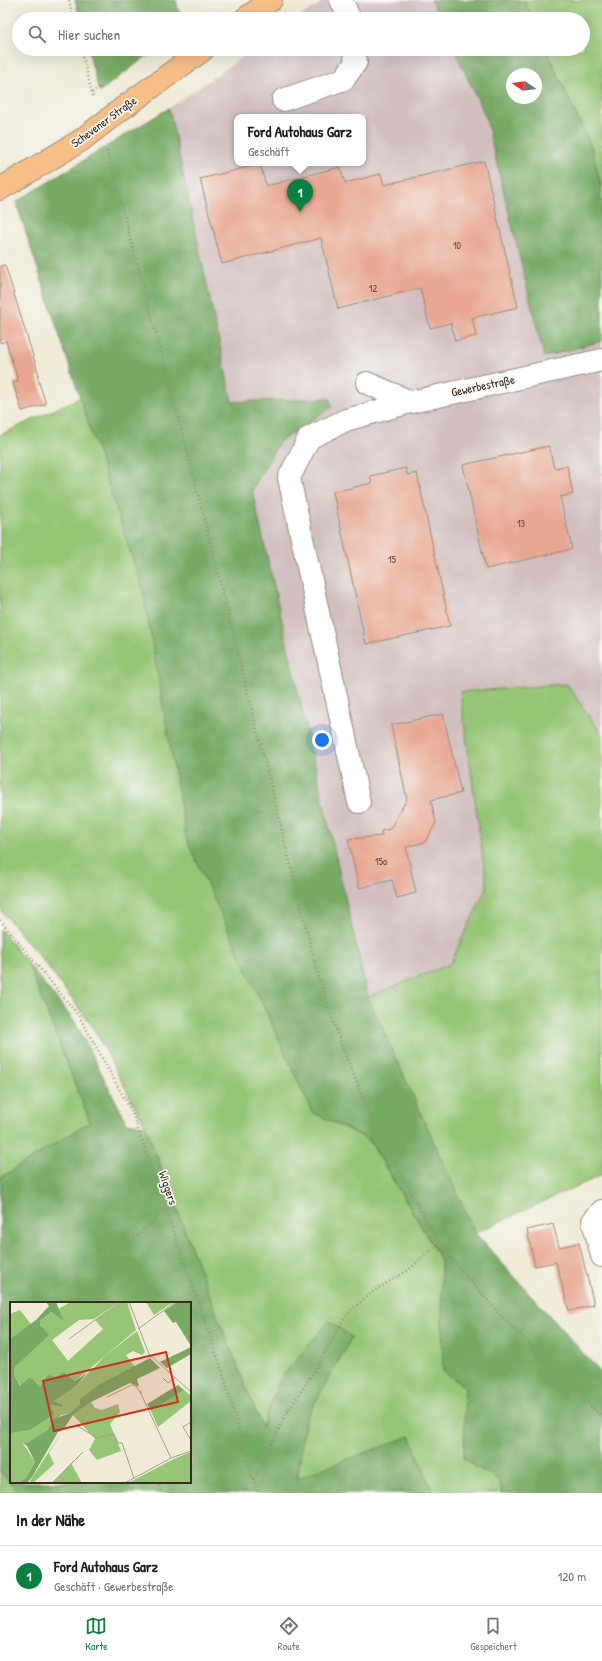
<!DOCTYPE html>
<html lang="de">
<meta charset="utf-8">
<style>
body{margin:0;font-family:"Patrick Hand",sans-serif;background:#f2f2f2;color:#202124}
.compass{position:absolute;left:506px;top:68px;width:36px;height:36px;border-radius:50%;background:#fff;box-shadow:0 4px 16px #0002;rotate:283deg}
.you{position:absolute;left:322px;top:740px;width:14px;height:14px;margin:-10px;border:3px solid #fff;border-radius:50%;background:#1a73e8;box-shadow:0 0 0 6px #1a73e833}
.badge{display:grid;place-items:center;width:26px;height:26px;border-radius:50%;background:#0b8043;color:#fff;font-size:13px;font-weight:700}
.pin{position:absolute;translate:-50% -33px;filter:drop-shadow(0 1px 2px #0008)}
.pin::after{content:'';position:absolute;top:21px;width:14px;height:12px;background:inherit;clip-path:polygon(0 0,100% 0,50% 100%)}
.popup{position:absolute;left:234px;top:114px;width:132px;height:52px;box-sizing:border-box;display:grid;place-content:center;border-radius:8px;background:#fff;filter:drop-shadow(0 1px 3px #0005);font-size:13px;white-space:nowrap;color:#757577}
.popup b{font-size:15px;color:#202124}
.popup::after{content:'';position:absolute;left:50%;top:100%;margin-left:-8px;border:8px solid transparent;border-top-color:#fff}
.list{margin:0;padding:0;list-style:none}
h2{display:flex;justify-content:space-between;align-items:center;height:52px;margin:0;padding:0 16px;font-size:17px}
h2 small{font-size:13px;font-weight:400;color:#757577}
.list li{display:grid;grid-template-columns:26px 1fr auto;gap:12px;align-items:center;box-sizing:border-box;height:60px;padding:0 16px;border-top:1px solid #e0e0e0}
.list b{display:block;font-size:15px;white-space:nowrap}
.list p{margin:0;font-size:13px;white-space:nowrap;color:#757577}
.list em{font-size:13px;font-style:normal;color:#757577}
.icon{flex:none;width:22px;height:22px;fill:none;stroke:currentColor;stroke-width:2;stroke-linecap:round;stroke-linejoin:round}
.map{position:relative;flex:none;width:602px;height:1493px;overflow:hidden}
.search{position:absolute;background:#fff;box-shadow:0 4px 16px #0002;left:12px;right:12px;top:12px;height:44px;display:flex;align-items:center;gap:10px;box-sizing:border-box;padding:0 14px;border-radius:22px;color:#757577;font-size:15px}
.sheet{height:112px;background:#fff}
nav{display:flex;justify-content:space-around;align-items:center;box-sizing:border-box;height:56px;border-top:1px solid #e0e0e0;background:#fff;font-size:11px;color:#757577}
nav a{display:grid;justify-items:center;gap:2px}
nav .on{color:#0b8043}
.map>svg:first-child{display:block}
.industrial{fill:#d1bfbf;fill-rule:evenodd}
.green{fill:#95c575;stroke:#68784a}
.forest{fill:#78aa66;stroke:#5a6a42;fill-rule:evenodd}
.building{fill:#e8a792}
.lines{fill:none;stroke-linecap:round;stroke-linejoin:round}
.minor-casing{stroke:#968a7a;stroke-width:24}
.major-casing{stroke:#968a7a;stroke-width:24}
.path{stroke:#968a7a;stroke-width:2.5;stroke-dasharray:1 3;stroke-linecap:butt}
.minor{stroke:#fff;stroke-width:22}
.major{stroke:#f7be87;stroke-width:22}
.major-bridge-casing{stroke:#968a7a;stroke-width:24;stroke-linecap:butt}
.major-bridge{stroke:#f7be87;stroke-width:22}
.labels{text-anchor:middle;stroke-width:3.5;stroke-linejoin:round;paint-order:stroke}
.number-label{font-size:10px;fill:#66493b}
.street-label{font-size:12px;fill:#3b2a1e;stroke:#f6f6f2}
.inset-road{fill:none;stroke:#a89e8d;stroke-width:1}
.view{fill:#c8321e;fill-opacity:0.15;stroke:#c8321e;stroke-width:2}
.inset-edge{fill:none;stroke:#3b2a1e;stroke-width:2}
</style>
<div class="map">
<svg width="602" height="1493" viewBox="0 0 602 1493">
<rect width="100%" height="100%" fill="#f6f6f2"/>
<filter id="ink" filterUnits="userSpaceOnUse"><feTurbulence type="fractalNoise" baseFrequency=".025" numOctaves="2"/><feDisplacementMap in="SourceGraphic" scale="8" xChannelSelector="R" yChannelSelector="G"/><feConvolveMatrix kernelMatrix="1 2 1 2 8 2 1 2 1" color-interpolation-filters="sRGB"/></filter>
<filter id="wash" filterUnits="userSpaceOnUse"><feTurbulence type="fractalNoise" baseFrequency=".012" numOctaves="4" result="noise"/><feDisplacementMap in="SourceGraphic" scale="16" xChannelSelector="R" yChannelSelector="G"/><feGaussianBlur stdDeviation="0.9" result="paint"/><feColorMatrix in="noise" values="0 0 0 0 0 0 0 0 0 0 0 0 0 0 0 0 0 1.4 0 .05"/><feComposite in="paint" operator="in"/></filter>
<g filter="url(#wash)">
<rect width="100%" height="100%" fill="#f0ebd7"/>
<g class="industrial">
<polygon points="325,0 431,0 440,19 297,19"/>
<path d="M 254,49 L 454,49 L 485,115 L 544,356 L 602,341 L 602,735 L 567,684 L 461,692 L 487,887 L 450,964 L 368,997 L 252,490 L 279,442 L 332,407 L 330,399 L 232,402 L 169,108 ZM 237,117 L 363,117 L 363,163 L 237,163 Z"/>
</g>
<g class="green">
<polygon points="524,0 602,0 602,192 592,149 546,49 583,49 583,19 533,19"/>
<polygon points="81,397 312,1112 369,1140 441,1260 443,1371 465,1387 464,1459 498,1480 502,1493 433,1493 410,1436 297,1479 305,1420 352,1337 280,1379 262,1427 213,1305 145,1125 93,1027 43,961 0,909 0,435"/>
<polygon points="567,684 602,735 602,1175 475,1233 368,997 450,964 487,887 460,692"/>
<polygon points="0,929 28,964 90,1122 0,1178"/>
<polygon points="0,1471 20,1493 0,1493"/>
</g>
<g class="forest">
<polygon points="75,0 176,0 181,19 80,19"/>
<polygon points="431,0 524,0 533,19 440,19"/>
<polygon points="88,49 156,49 99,92"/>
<path d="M 454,49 L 546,49 L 592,149 L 602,192 L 602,341 L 544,357 L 485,115 ZM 512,74 L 536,74 L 536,98 L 512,98 Z"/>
<polygon points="169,108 232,402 330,398 332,407 279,442 252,490 368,997 475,1233 602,1374 602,1493 502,1493 498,1480 464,1459 465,1387 443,1371 441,1260 370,1140 312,1112 186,838 143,591 16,202"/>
<path d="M 28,964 L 75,1022 L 127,1123 L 145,1125 L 213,1305 L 262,1427 L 280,1379 L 329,1321 L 352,1337 L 305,1420 L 297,1478 L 410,1436 L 433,1493 L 20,1493 L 0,1471 L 0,1178 L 90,1122 ZM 11,1303 L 190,1303 L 190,1482 L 11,1482 Z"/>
</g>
<g id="blocks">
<g class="building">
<polygon points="484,161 518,307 472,318 476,336 455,341 451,323 430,328 420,288 338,309 321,238 222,264 200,179 260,164 266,186 340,167 345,183 381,174 384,185"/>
<polygon points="5,265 39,375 37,376 46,404 22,411 13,383 18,381 6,341 0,343 0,266"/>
<polygon points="549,446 554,468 567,466 573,494 560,497 572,549 486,569 463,465"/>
<polygon points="406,468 407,475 417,473 450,626 366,644 333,492 372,483 370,476"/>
<polygon points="443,714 461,793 431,800 436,823 425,842 406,847 416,893 397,898 392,880 359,888 348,839 382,836 381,831 390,829 407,799 391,725"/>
<polygon points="553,1224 559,1247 579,1243 594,1305 569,1311 556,1262 535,1266 527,1230"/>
</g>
</g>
</g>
<g filter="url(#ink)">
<use href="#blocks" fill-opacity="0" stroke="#968a7a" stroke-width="1"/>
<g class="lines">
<defs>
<g id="minor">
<polyline points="341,0 350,19"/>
<polyline points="283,100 344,79 356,62 354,49"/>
<polyline points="367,383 411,402 602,360"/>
<polyline points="359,802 289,478 309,438 346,420 411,402"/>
<polyline points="602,1211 593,1221 602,1256"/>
</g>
<g id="major">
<polyline points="245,19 271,0"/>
<polyline points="123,108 204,49"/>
<polyline points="0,189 80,141"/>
</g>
</defs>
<use href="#minor" class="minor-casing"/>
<use href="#major" class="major-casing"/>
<g class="path">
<polyline points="69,0 73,19"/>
<polyline points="81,49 93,98"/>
<polyline points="92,93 100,86 102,91"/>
<polyline points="107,151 186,446 317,971 341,1044 377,1132 439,1243 448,1255 504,1319 602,1417"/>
<polyline points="0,920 79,1016 132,1112 222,1370 257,1493"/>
<polyline points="107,1303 99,1272 166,1209"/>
<polyline points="254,1480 284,1418 314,1371 347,1314 375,1290 407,1271 439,1243"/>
<polyline points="158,1482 161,1493"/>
</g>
<use href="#minor" class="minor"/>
<use href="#major" class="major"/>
<defs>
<polyline id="major-bridge" points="80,141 123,108"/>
</defs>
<use href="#major-bridge" class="major-bridge-casing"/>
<use href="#major-bridge" class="major-bridge"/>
</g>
</g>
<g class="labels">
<g class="number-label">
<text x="457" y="249">10</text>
<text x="373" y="292">12</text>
<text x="521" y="527">13</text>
<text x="392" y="563">15</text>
<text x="381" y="865">15a</text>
</g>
<g class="street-label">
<text transform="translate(104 122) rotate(-36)" y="4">Schevener Straße</text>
<text transform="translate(483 386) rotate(-12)" y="4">Gewerbestraße</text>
<text transform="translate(168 1188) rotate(71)" y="4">Wiggers</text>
</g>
</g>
<g transform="translate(10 1302)">
<rect width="181" height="181" fill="#f0ebd7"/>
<path d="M 61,0 L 109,0 L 84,17 L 69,18 L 42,38 L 58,59 L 93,27 L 85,18 L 111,0 L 117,0 L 126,28 L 65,79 L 56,71 L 30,85 L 23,77 L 11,85 L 4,72 L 5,65 L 38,33 L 30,23 L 30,19 L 41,10 L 51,14 L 48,7 ZM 136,0 L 163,0 L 144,13 ZM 10,8 L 21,22 L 0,37 L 0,12 ZM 127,29 L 135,50 L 132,53 L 123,49 L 116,53 L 125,65 L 70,97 L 69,103 L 60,111 L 51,113 L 43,120 L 38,129 L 17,141 L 12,140 L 25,160 L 16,176 L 8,181 L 0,181 L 0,131 L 14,122 L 22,127 L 45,112 L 40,103 L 52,105 L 43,99 L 66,84 L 95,54 ZM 174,88 L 181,94 L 181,99 L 148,125 L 141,109 ZM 81,100 L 85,106 L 92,108 L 108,102 L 110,110 L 100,122 L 111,149 L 87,158 L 79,148 L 85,137 L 63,113 ZM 53,128 L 39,151 L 44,162 L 23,181 L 20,179 ZM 181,150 L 181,181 L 118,181 L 164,157 ZM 61,161 L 72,181 L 43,181 Z" fill="#95c575"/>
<path d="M 36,0 L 46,0 L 53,18 L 41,10 L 30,19 L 30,23 L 39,33 L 5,65 L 4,72 L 10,84 L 19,76 L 23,77 L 30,85 L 38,73 L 46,75 L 54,70 L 65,79 L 77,71 L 66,84 L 44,99 L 53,103 L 52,105 L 40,103 L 45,112 L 22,127 L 0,131 L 0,37 L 26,18 L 39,4 ZM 167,0 L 181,0 L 181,44 L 166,20 L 163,21 L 154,9 ZM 181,45 L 181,52 L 157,66 L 150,60 ZM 140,56 L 150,66 L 127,77 L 129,85 L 120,81 L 81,100 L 63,113 L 53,128 L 48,130 L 22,175 L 17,181 L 8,181 L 16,176 L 25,160 L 17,144 L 12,140 L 17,141 L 38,128 L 44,117 L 60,111 L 69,103 L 70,97 L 90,82 ZM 168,83 L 174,88 L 141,109 L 137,102 Z" fill="#78aa66"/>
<path class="inset-road" d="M 119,0 L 139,52 L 181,90M 128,27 L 165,0M 59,37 L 110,0M 153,76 L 158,81 L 165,76M 131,88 L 131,92 L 161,156M 97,95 L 122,83 L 126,84 L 131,92M 181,120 L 173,125 L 181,138M 61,126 L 66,123 L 87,136 L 104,132 L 108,141 L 112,141 L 124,176M 42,181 L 73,150M 115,181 L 161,156 L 181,149"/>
<path class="view" d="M 156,50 L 168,100 L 44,129 L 33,79 Z"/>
<rect width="181" height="181" class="inset-edge"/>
</g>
</svg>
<svg class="compass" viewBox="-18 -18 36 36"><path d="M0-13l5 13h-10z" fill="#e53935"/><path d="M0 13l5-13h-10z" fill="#757577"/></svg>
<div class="you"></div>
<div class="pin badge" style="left:300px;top:212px">1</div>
<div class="popup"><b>Ford Autohaus Garz</b>Geschäft</div>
<div class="search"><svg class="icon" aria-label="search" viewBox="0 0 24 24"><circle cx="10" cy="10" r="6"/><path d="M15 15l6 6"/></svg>Hier suchen</div>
</div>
<section class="sheet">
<h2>In der Nähe<small></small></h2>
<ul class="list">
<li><span class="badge">1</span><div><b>Ford Autohaus Garz</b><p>Geschäft · Gewerbestraße</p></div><em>120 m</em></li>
</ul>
</section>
<nav>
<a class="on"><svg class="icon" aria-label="map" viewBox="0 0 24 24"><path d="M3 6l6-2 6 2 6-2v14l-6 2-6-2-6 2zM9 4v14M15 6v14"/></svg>Karte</a>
<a><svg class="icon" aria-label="directions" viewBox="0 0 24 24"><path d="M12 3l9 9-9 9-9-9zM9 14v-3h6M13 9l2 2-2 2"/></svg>Route</a>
<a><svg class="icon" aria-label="saved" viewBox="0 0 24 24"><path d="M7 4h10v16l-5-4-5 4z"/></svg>Gespeichert</a>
</nav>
